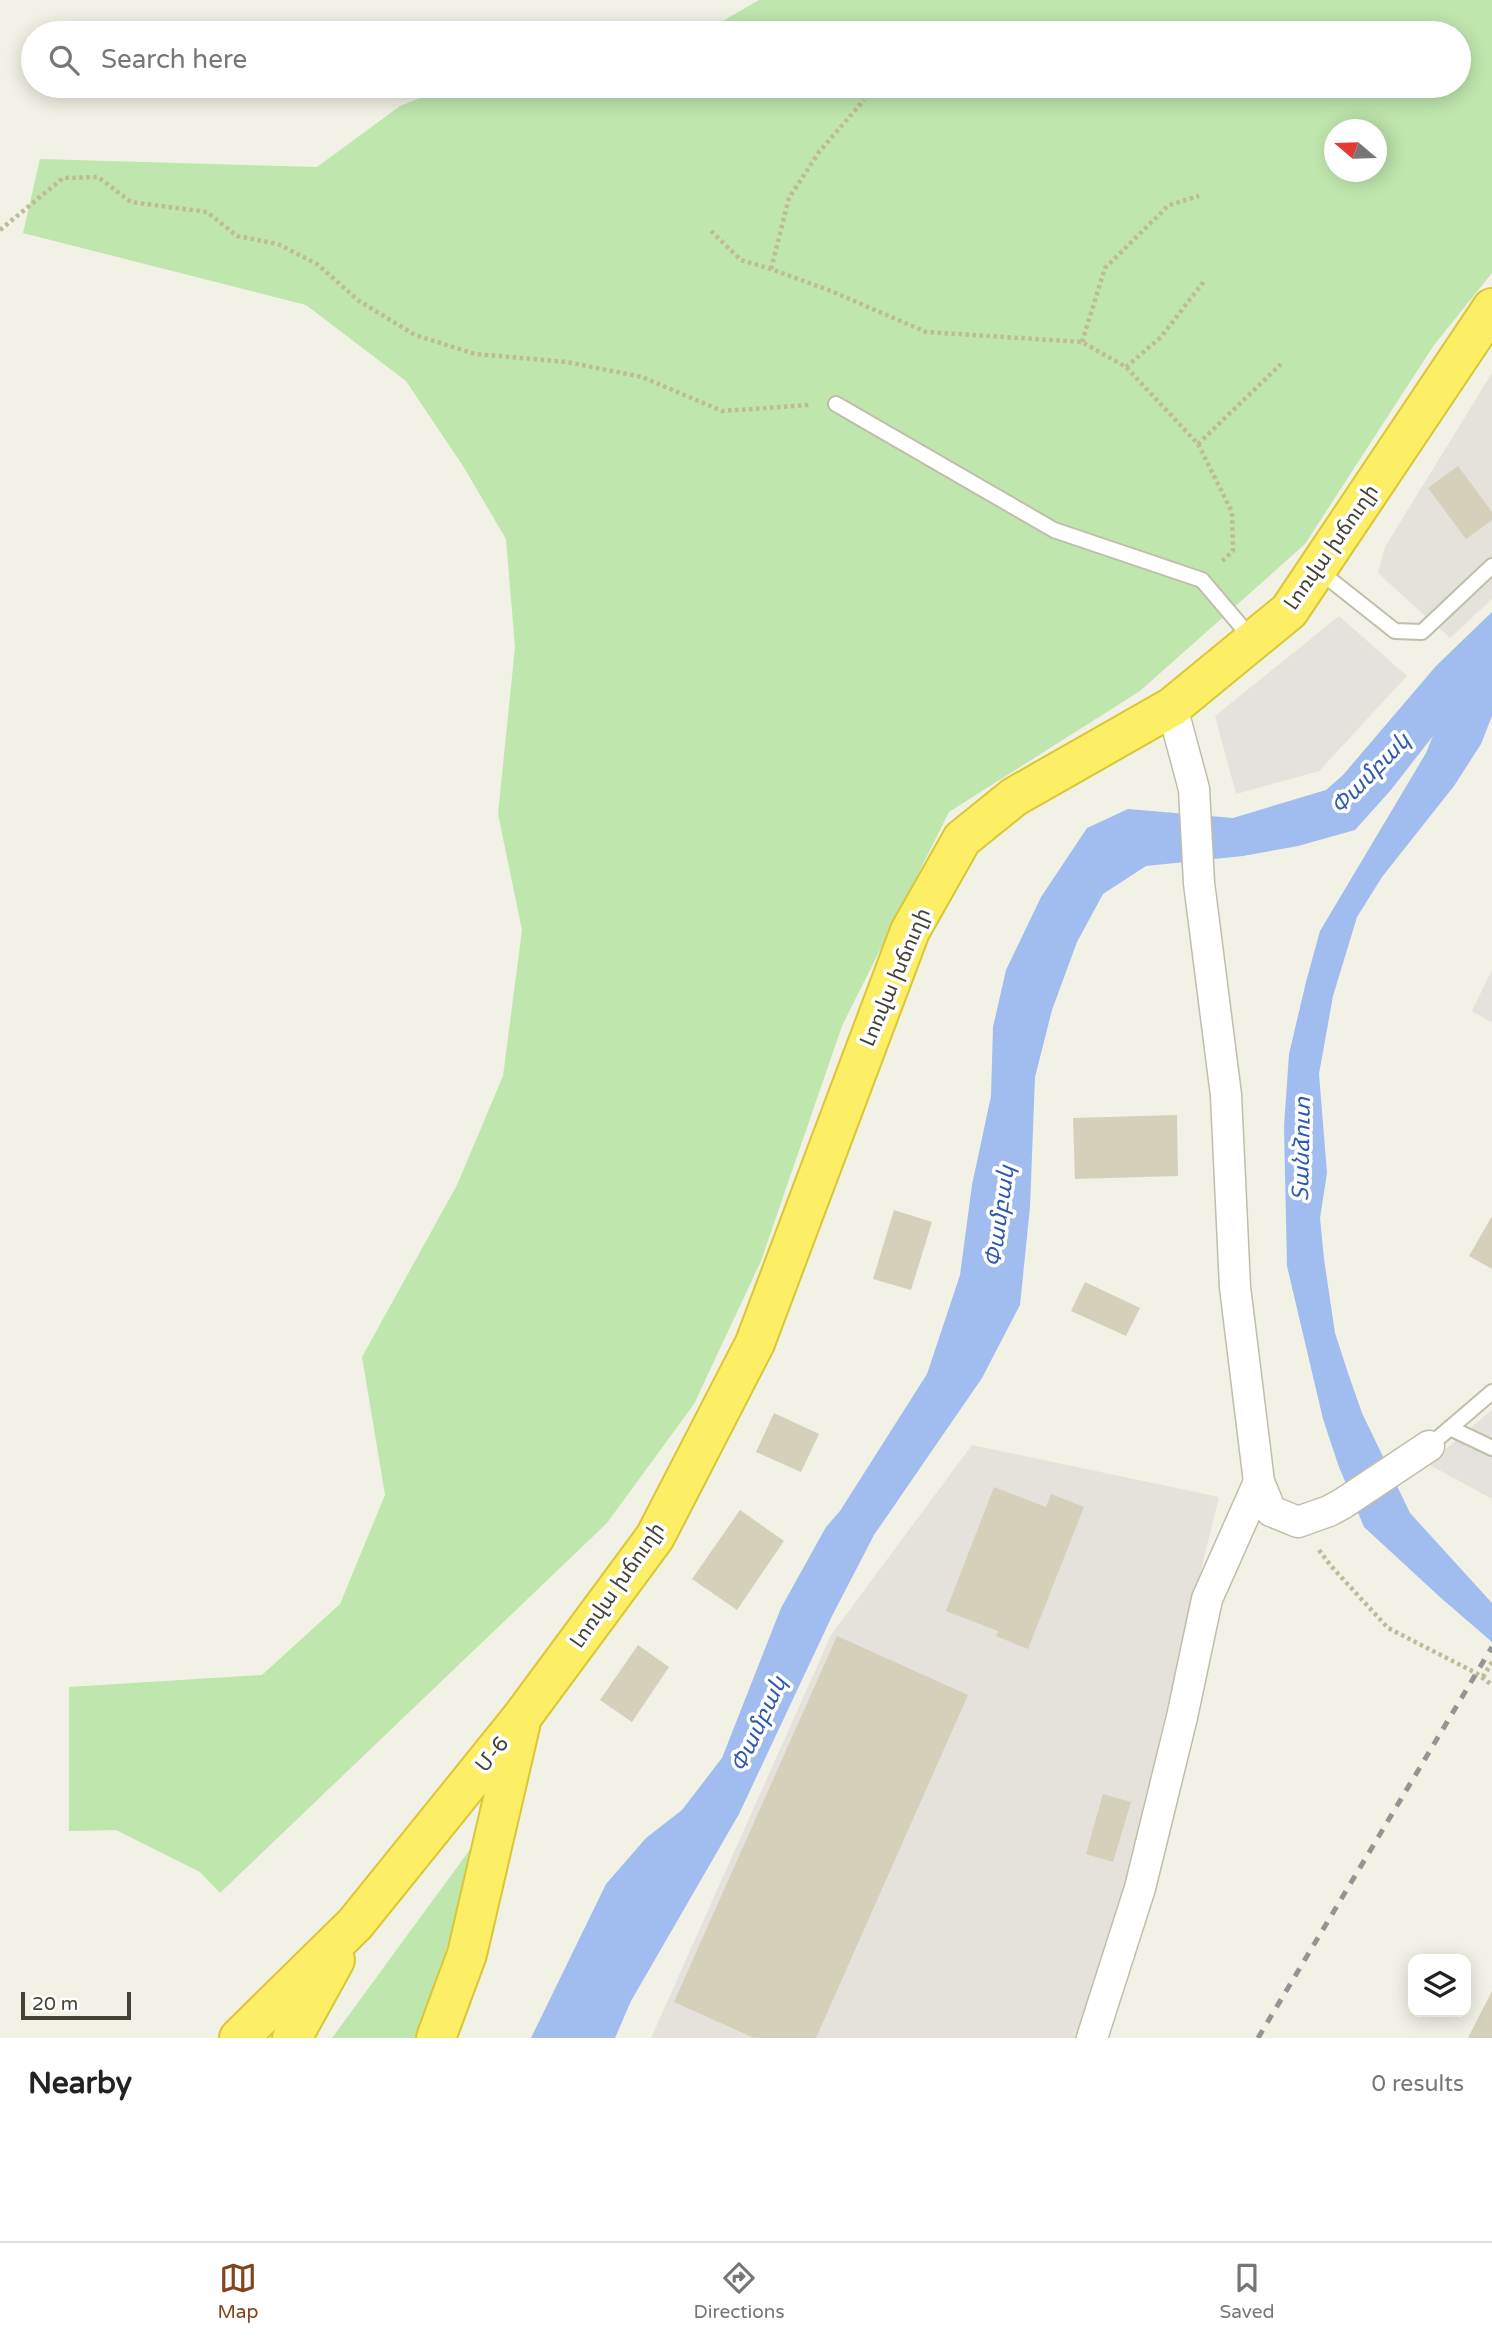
<!DOCTYPE html>
<meta charset="utf-8">
<style>
body{margin:0;font-family:"Varela Round","Noto Sans Armenian",sans-serif;background:#f6f6f6;color:#222}
.controls{position:absolute;right:21px;bottom:21px;display:grid;overflow:hidden;border-radius:14px;box-shadow:0 4px 18px #0003}
.controls button{width:63px;height:63px;display:grid;place-items:center;padding:0;border:0;border-bottom:2px solid #e0e0e0;background:#fff;color:#222;font:35px sans-serif}
.compass{position:absolute;left:1324px;top:119px;width:63px;height:63px;border-radius:50%;background:#fff;box-shadow:0 4px 18px #0003;rotate:289deg}
.scale{position:absolute;left:21px;bottom:18px;width:110px;box-sizing:border-box;padding-left:7px;border:4px solid #444234;border-top:0;font-size:19px;line-height:24px;white-space:nowrap;color:#444234;-webkit-text-stroke:5px #fff;paint-order:stroke}
.list{margin:0;padding:0;list-style:none}
h2{display:flex;justify-content:space-between;align-items:center;height:91px;margin:0;padding:0 28px;font-size:30px}
h2 small{font-size:23px;font-weight:400;color:#767676}
.icon{flex:none;width:38px;height:38px;fill:none;stroke:currentColor;stroke-width:2;stroke-linecap:round;stroke-linejoin:round}
.map{position:relative;flex:none;width:1492px;height:2038px;overflow:hidden}
.search{position:absolute;background:#fff;box-shadow:0 4px 18px #0003;left:21px;right:21px;top:21px;height:77px;display:flex;align-items:center;gap:18px;box-sizing:border-box;padding:0 24px;border-radius:38px;color:#767676;font-size:26px}
.sheet{height:203px;background:#fff}
nav{display:flex;justify-content:space-around;align-items:center;box-sizing:border-box;height:98px;border-top:2px solid #e0e0e0;background:#fff;font-size:19px;color:#767676}
nav a{display:grid;justify-items:center;gap:4px}
nav .on{color:#82441d}
.map>svg:first-child{display:block}
.industrial{fill:#e4e2da}
.green{fill:#bfe6ad;fill-rule:evenodd}
.parking{fill:#e3e2dd}
.water{fill:#a1bcef}
.building{fill:#d4d0ba}
.lines{fill:none;stroke-linecap:round;stroke-linejoin:round}
.lane-casing{stroke:#c0beaa;stroke-width:18}
.street-casing{stroke:#c0beaa;stroke-width:33}
.highway-casing{stroke:#dbc635;stroke-width:42}
.path{stroke:#bfbb99;stroke-width:4.5;stroke-dasharray:3.5 3.5;stroke-linecap:butt}
.lane{stroke:#fff;stroke-width:14}
.street{stroke:#fff;stroke-width:30}
.highway{stroke:#fcee65;stroke-width:38}
.rail{stroke:#949494;stroke-width:5;stroke-dasharray:9 9;stroke-linecap:butt}
.labels{text-anchor:middle;stroke-width:7;stroke-linejoin:round;paint-order:stroke}
.street-label{font-size:21px;fill:#444234;stroke:#fff}
.water-label{font-size:23px;font-style:italic;fill:#2f5aaf;stroke:#fff}
</style>
<div class="map">
<svg width="1492" height="2038" viewBox="0 0 1492 2038">
<rect width="100%" height="100%" fill="#f2f1e5"/>
<g class="industrial">
<polygon points="1492,373 1492,599 1450,638 1378,573 1385,547"/>
<polygon points="972,1445 1219,1497 1160,1736 1157,1880 1109,2038 651,2038 831,1635"/>
</g>
<g class="green">
<path d="M 759,0 L 1492,0 L 1492,273 L 1434,345 L 1305,544 L 1140,691 L 949,812 L 842,1026 L 761,1261 L 694,1404 L 607,1523 L 220,1893 L 200,1872 L 116,1830 L 69,1831 L 69,1687 L 262,1675 L 340,1604 L 385,1495 L 362,1357 L 457,1185 L 503,1076 L 522,930 L 498,814 L 515,647 L 506,539 L 463,466 L 406,381 L 306,305 L 23,233 L 40,159 L 317,167 L 400,106 L 451,86 L 1459,86 L 1459,33 L 702,33 ZM 1334,130 L 1376,130 L 1376,172 L 1334,172 Z"/>
<polygon points="477,1840 447,1947 415,2038 332,2038"/>
</g>
<g class="parking">
<polygon points="1339,616 1407,676 1319,771 1236,794 1215,716"/>
<polygon points="1492,970 1492,1023 1472,1011"/>
<polygon points="1492,1410 1492,1499 1428,1464"/>
</g>
<polygon class="water" points="1492,612 1492,716 1481,744 1454,786 1382,877 1357,917 1333,996 1319,1074 1327,1173 1320,1218 1324,1259 1335,1333 1348,1373 1362,1413 1410,1513 1492,1603 1492,1642 1441,1598 1364,1527 1339,1467 1323,1419 1287,1266 1284,1126 1289,1054 1306,982 1320,931 1426,753 1433,736 1390,791 1355,830 1298,846 1243,856 1146,866 1103,894 1077,942 1052,1010 1035,1077 1030,1207 1020,1305 982,1378 874,1535 832,1616 739,1814 631,2001 615,2038 531,2038 606,1884 646,1838 682,1810 722,1758 781,1608 826,1527 840,1511 927,1374 960,1275 972,1185 991,1096 993,1027 1006,970 1041,897 1087,828 1128,809 1233,818 1326,790 1343,775 1436,666"/>
<g class="building">
<polygon points="1458,466 1492,512 1492,520 1466,539 1428,488"/>
<polygon points="1177,1115 1178,1176 1075,1179 1073,1118"/>
<polygon points="894,1210 932,1222 911,1290 873,1279"/>
<polygon points="1492,1216 1492,1269 1469,1256"/>
<polygon points="1085,1282 1140,1308 1126,1336 1071,1311"/>
<polygon points="774,1413 819,1434 801,1472 756,1452"/>
<polygon points="994,1487 1046,1507 1051,1494 1084,1507 1028,1649 996,1636 998,1631 946,1611"/>
<polygon points="740,1510 784,1541 737,1610 692,1579"/>
<polygon points="837,1636 968,1695 816,2038 754,2038 674,2002"/>
<polygon points="638,1645 669,1667 632,1722 600,1700"/>
<polygon points="1103,1794 1131,1802 1113,1862 1086,1854"/>
<polygon points="1492,1991 1492,2038 1468,2038"/>
</g>
<g class="lines">
<defs>
<g id="lane">
<polyline points="836,404 1054,530 1202,580 1252,639"/>
<polyline points="1318,570 1395,631 1422,632 1492,566"/>
<polyline points="1450,1428 1492,1448"/>
<polyline points="1429,1446 1492,1392"/>
</g>
<g id="street">
<polyline points="1172,707 1194,789 1199,883 1226,1095 1235,1287 1259,1482 1271,1511 1298,1522 1329,1511 1342,1504 1429,1446"/>
<polyline points="1092,2038 1140,1888 1182,1717 1207,1599 1259,1482"/>
</g>
<g id="highway">
<polyline points="239,2038 355,1924 522,1717 655,1537 755,1343 910,931 962,839 1014,797 1172,707 1289,611 1492,308"/>
<polyline points="292,2038 335,1960"/>
<polyline points="436,2038 467,1954 520,1726"/>
</g>
</defs>
<use href="#lane" class="lane-casing"/>
<use href="#street" class="street-casing"/>
<use href="#highway" class="highway-casing"/>
<g class="path">
<polyline points="0,230 63,178 98,177 131,202 207,212 237,236 278,244 317,264 359,301 415,335 475,354 567,362 642,377 722,411 810,405"/>
<polyline points="711,231 741,260 771,269 831,291 926,332 1082,342 1126,367 1198,444 1232,512 1233,551 1220,563"/>
<polyline points="771,269 789,198 819,152 864,100"/>
<polyline points="1082,342 1105,268 1169,205 1199,196"/>
<polyline points="1126,367 1161,337 1205,280"/>
<polyline points="1198,444 1281,364"/>
<polyline points="1319,1550 1331,1566 1388,1628 1476,1673 1492,1685"/>
<polyline points="1483,1677 1492,1662"/>
</g>
<use href="#lane" class="lane"/>
<use href="#street" class="street"/>
<use href="#highway" class="highway"/>
<polyline class="rail" points="1258,2038 1492,1647"/>
</g>
<g class="labels">
<g class="street-label">
<text transform="translate(1331 547) rotate(-55)" y="7">Լոռվա խճուղի</text>
<text transform="translate(895 977) rotate(-67)" y="7">Լոռվա խճուղի</text>
<text transform="translate(617 1585) rotate(-55)" y="7">Լոռվա խճուղի</text>
<text transform="translate(492 1754) rotate(-51)" y="7">Մ-6</text>
</g>
<g class="water-label">
<text transform="translate(1370 773) rotate(-46)" y="8">Փամբակ</text>
<text transform="translate(1301 1149) rotate(-89)" y="8">Տանձուտ</text>
<text transform="translate(999 1216) rotate(-82)" y="8">Փամբակ</text>
<text transform="translate(758 1724) rotate(-65)" y="8">Փամբակ</text>
</g>
</g>
</svg>
<div class="controls">
<button><svg class="icon" aria-label="layers" viewBox="0 0 24 24"><path d="M12 4l9 5-9 5-9-5zM3 14l9 5 9-5"/></svg></button>
</div>
<svg class="compass" viewBox="-18 -18 36 36"><path d="M0-13l5 13h-10z" fill="#e53935"/><path d="M0 13l5-13h-10z" fill="#767676"/></svg>
<div class="scale">20 m</div>
<div class="search"><svg class="icon" aria-label="search" viewBox="0 0 24 24"><circle cx="10" cy="10" r="6"/><path d="M15 15l6 6"/></svg>Search here</div>
</div>
<section class="sheet">
<h2>Nearby<small>0 results</small></h2>
<ul class="list">
</ul>
</section>
<nav>
<a class="on"><svg class="icon" aria-label="map" viewBox="0 0 24 24"><path d="M3 6l6-2 6 2 6-2v14l-6 2-6-2-6 2zM9 4v14M15 6v14"/></svg>Map</a>
<a><svg class="icon" aria-label="directions" viewBox="0 0 24 24"><path d="M12 3l9 9-9 9-9-9zM9 14v-3h6M13 9l2 2-2 2"/></svg>Directions</a>
<a><svg class="icon" aria-label="saved" viewBox="0 0 24 24"><path d="M7 4h10v16l-5-4-5 4z"/></svg>Saved</a>
</nav>
